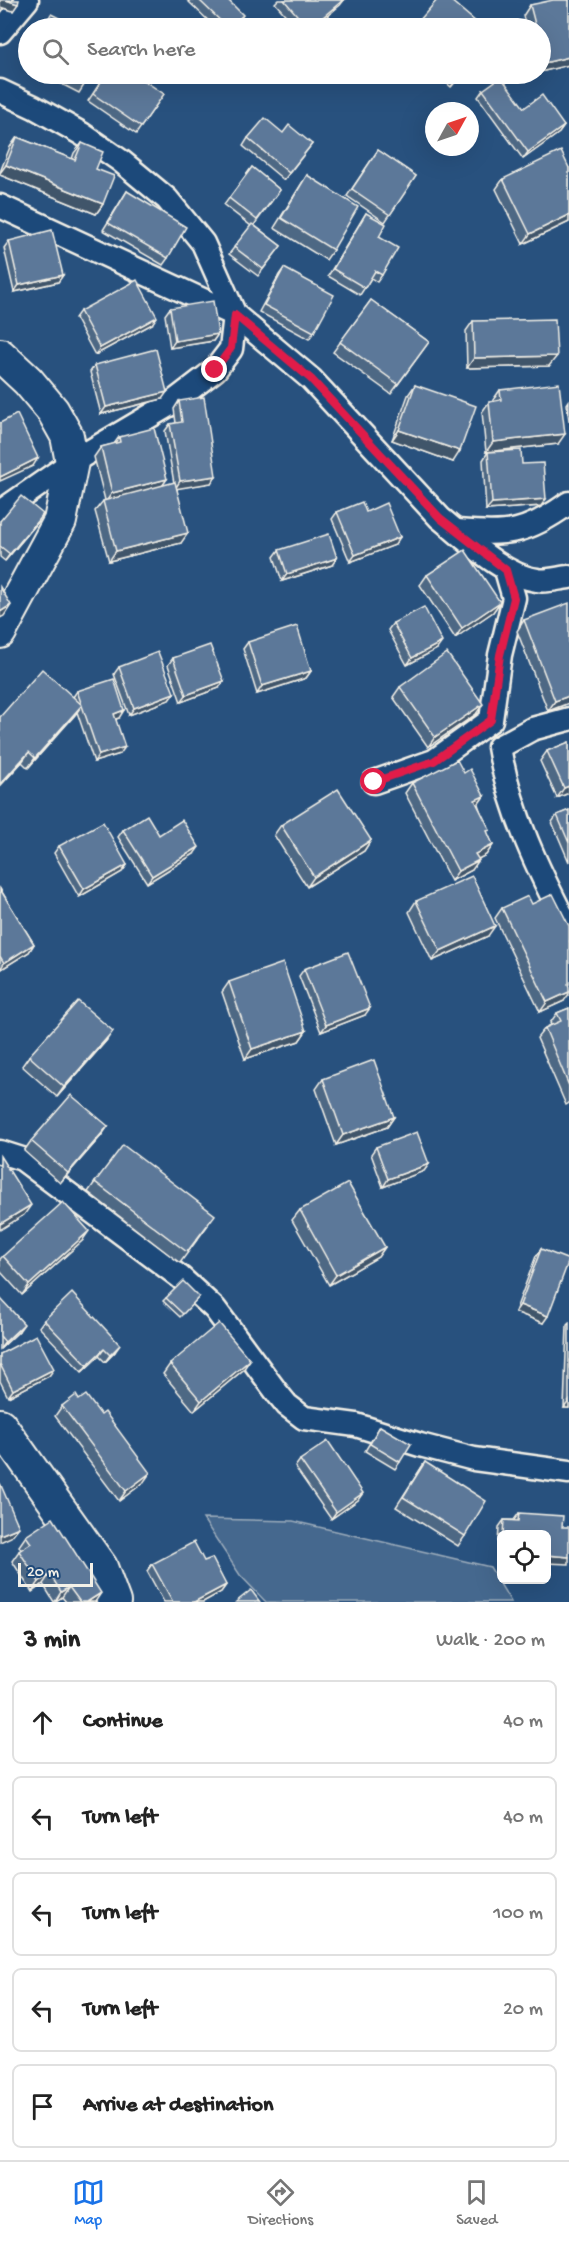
<!DOCTYPE html>
<meta charset="utf-8">
<style>
body{margin:0;font-family:"Gochi Hand",sans-serif;background:#f2f2f2;color:#222}
.controls{position:absolute;right:18px;bottom:18px;display:grid;overflow:hidden;border-radius:9px;box-shadow:0 6px 24px #0002}
.controls button{width:54px;height:54px;display:grid;place-items:center;padding:0;border:0;border-bottom:2px solid #e0e0e0;background:#fff;color:#222;font:30px sans-serif}
.compass{position:absolute;left:425px;top:102px;width:54px;height:54px;border-radius:50%;background:#fff;box-shadow:0 6px 24px #0002;rotate:50deg}
.scale{position:absolute;left:18px;bottom:15px;width:75px;box-sizing:border-box;padding-left:6px;border:3px solid #f4f1e8;border-top:0;font-size:16px;line-height:21px;white-space:nowrap;color:#f4f1e8;-webkit-text-stroke:4px #1f4a7a;paint-order:stroke}
.stop{position:absolute;width:18px;height:18px;margin:-14px;border:4px solid #e11d48;border-radius:50%;background:#fff}
.stop.end{background:#e11d48;border-color:#fff;box-shadow:0 2px 6px #0008}
.list{margin:0;padding:0;list-style:none}
h2{display:flex;justify-content:space-between;align-items:center;height:78px;margin:0;padding:0 24px;font-size:26px}
h2 small{font-size:20px;font-weight:400;color:#767676}
.list li{display:grid;grid-template-columns:39px 1fr auto;gap:18px;align-items:center;box-sizing:border-box;height:84px;margin:0 12px 12px;padding:0 12px;border:2px solid #e0e0e0;border-radius:9px}
.list b{display:block;font-size:22px;white-space:nowrap}
.list em{font-size:20px;font-style:normal;color:#767676}
.icon{flex:none;width:33px;height:33px;fill:none;stroke:currentColor;stroke-width:2;stroke-linecap:round;stroke-linejoin:round}
.map{position:relative;flex:none;width:569px;height:1602px;overflow:hidden}
.search{position:absolute;background:#fff;box-shadow:0 6px 24px #0002;left:18px;right:18px;top:18px;height:66px;display:flex;align-items:center;gap:15px;box-sizing:border-box;padding:0 21px;border-radius:33px;color:#767676;font-size:22px}
.sheet{height:558px;background:#fff}
nav{display:flex;justify-content:space-around;align-items:center;box-sizing:border-box;height:84px;border-top:2px solid #e0e0e0;background:#fff;font-size:16px;color:#767676}
nav a{display:grid;justify-items:center;gap:3px}
nav .on{color:#1a73e8}
.map>svg:first-child{display:block}
.green{fill:#45688e;stroke:#9cacbb;stroke-width:1.5}
.lines{fill:none;stroke-linecap:round;stroke-linejoin:round}
.minor-casing{stroke:#f4f1e8;stroke-width:27}
.secondary-casing{stroke:#f4f1e8;stroke-width:36}
.minor{stroke:#1f4a7a;stroke-width:22}
.secondary{stroke:#1f4a7a;stroke-width:32}
.wall{fill:#4e6784;stroke:#f4f1e8;stroke-width:1.5}
.shaded-wall{fill:#40546b;stroke:#f4f1e8;stroke-width:1.5}
.building{fill:#5b7899;stroke:#f4f1e8;stroke-width:1.5}
.route{stroke:#e11d48;stroke-width:8}
</style>
<div class="map">
<svg width="569" height="1602" viewBox="0 0 569 1602">
<rect width="100%" height="100%" fill="#28517e"/>
<filter id="ink" filterUnits="userSpaceOnUse"><feTurbulence type="fractalNoise" baseFrequency=".0167" numOctaves="2"/><feDisplacementMap in="SourceGraphic" scale="12" xChannelSelector="R" yChannelSelector="G"/><feConvolveMatrix kernelMatrix="1 2 1 2 8 2 1 2 1" color-interpolation-filters="sRGB"/></filter>
<g filter="url(#ink)">
<polygon class="green" points="203,1519 293,1521 490,1567 511,1602 266,1602 240,1575"/>
<g class="lines">
<defs>
<g id="minor">
<polyline points="0,32 27,0"/>
<polyline points="0,91 34,107 82,134 121,161 167,199 203,243 235,315 231,349 215,370 172,403 72,462 0,512"/>
<path d="M 0,206 L 235,315 L 311,379 L 440,518 C 465,538 503,576 537,580 C 546,582 559,578 569,577"/>
<path d="M 457,531 C 509,535 526,534 569,503"/>
<path d="M 569,719 L 532,729 L 499,747 C 510,812 539,872 569,929"/>
<polyline points="374,782 434,761 491,720 500,655 514,598 506,570"/>
<polyline points="0,1152 22,1159 180,1277 215,1309 278,1394 287,1405 304,1418 356,1425 420,1445 474,1459 569,1472"/>
</g>
<g id="secondary">
<polyline points="0,355 28,381 53,411 67,436 72,462 60,521 0,632"/>
<polyline points="0,1425 101,1567 114,1602"/>
</g>
</defs>
<use href="#minor" class="minor-casing"/>
<use href="#secondary" class="secondary-casing"/>
<use href="#minor" class="minor"/>
<use href="#secondary" class="secondary"/>
</g>
<g class="wall">
<polygon points="187,0 228,0 238,22 231,28 216,28"/>
<polygon points="278,0 344,0 340,5 313,28 297,28 275,3"/>
<polygon points="569,0 569,65 540,72 540,28 526,28 523,16 530,5"/>
<polygon points="28,53 28,66 23,63"/>
<polygon points="42,74 91,74 79,93"/>
<polygon points="106,74 164,94 136,134 88,101"/>
<polygon points="436,74 462,74 451,87"/>
<polygon points="483,90 524,108 564,126 559,133 523,159 478,97"/>
<polygon points="283,133 312,144 284,180 243,146 248,138"/>
<polygon points="17,137 72,159 74,153 82,143 96,169 103,204 96,214 0,175 0,172 10,147"/>
<polygon points="378,150 416,176 385,222 347,196"/>
<polygon points="252,167 280,190 254,225 281,246 258,276 229,254 251,226 224,205"/>
<polygon points="569,168 569,222 523,244 496,189 503,179"/>
<polygon points="307,175 333,250 326,260 274,228"/>
<polygon points="127,191 168,258 163,265 103,230"/>
<polygon points="366,213 379,237 382,275 377,282 371,278 360,295 328,276"/>
<polygon points="9,241 63,275 58,282 14,292 4,248"/>
<polygon points="284,268 314,332 309,339 259,312 279,275"/>
<polygon points="371,300 429,342 391,394 333,352"/>
<polygon points="170,308 218,334 213,341 170,348 165,315"/>
<polygon points="80,311 152,324 95,355 75,318"/>
<polygon points="473,321 549,366 467,368 466,331"/>
<polygon points="95,365 162,399 101,414 90,372"/>
<polygon points="415,385 453,462 392,440 408,395"/>
<polygon points="500,390 558,444 486,452 482,412 489,402 493,402 493,400"/>
<polygon points="179,401 211,483 177,488 181,543 109,561 95,511 103,501 105,500 94,457 101,447 114,444 119,437 162,486 174,483 165,431 170,424 176,423 174,409"/>
<polygon points="569,401 569,421 567,404"/>
<polygon points="488,452 522,464 541,506 486,510 483,460"/>
<polygon points="337,512 366,512 395,545 350,562 332,519"/>
<polygon points="0,521 38,522 5,561 0,557"/>
<polygon points="279,550 332,565 282,581 274,557"/>
<polygon points="427,575 500,602 493,612 455,638 420,585"/>
<polygon points="524,620 569,703 548,711 517,631"/>
<polygon points="393,623 437,649 407,665 388,630"/>
<polygon points="248,642 311,671 306,678 257,694 243,649"/>
<polygon points="173,658 219,688 181,702 168,665"/>
<polygon points="119,667 174,693 169,700 129,715 114,674"/>
<polygon points="400,687 476,714 428,747 393,697"/>
<polygon points="77,691 119,718 116,719 120,754 94,762 77,712 28,768 22,762 0,786 0,717 73,697"/>
<polygon points="569,742 569,793 557,798 540,761 547,751"/>
<polygon points="464,773 484,796 478,804 488,834 493,845 486,855 478,859 472,870 451,881 405,793 412,783"/>
<polygon points="569,810 569,862 552,822 557,815"/>
<polygon points="281,825 371,840 364,851 307,887 274,835"/>
<polygon points="123,830 194,854 147,883 118,837"/>
<polygon points="59,846 127,865 122,872 79,897 54,853"/>
<polygon points="0,889 34,944 29,952 0,970"/>
<polygon points="416,901 488,936 432,961 409,912"/>
<polygon points="532,904 564,1001 540,1012 495,918 502,908"/>
<polygon points="304,969 365,1015 321,1032 299,976"/>
<polygon points="229,982 306,1031 299,1041 245,1059 222,992"/>
<polygon points="569,1008 569,1103 566,1105 537,1038 545,1028 551,1025 550,1023 557,1013"/>
<polygon points="106,1041 57,1097 22,1066 29,1056"/>
<polygon points="323,1079 394,1117 387,1127 336,1145 316,1089"/>
<polygon points="108,1126 101,1136 60,1183 24,1151 31,1141"/>
<polygon points="376,1147 429,1164 424,1171 383,1187 371,1154"/>
<polygon points="95,1182 208,1225 180,1263 88,1192"/>
<polygon points="300,1210 385,1247 378,1257 329,1285 292,1220"/>
<polygon points="82,1241 22,1295 0,1271 0,1259 3,1256"/>
<polygon points="541,1249 543,1323 515,1312 536,1256"/>
<polygon points="199,1297 180,1317 163,1301 166,1298"/>
<polygon points="0,1298 19,1331 0,1349"/>
<polygon points="44,1320 115,1352 105,1362 99,1356 82,1372 39,1327"/>
<polygon points="569,1323 569,1408 564,1408 567,1325"/>
<polygon points="0,1354 49,1376 8,1397 0,1381"/>
<polygon points="170,1364 243,1370 194,1411 163,1374"/>
<polygon points="62,1406 143,1483 119,1501 55,1416"/>
<polygon points="380,1426 400,1462 395,1469 365,1451"/>
<polygon points="300,1460 358,1500 331,1519 295,1467"/>
<polygon points="425,1462 465,1536 458,1546 396,1507"/>
<polygon points="519,1513 546,1534 501,1534 501,1560 497,1560 499,1527 504,1520 514,1520"/>
<polygon points="26,1536 95,1602 66,1602 62,1597 54,1602 43,1584 32,1592 12,1561 19,1551 21,1550 19,1546"/>
<polygon points="204,1561 226,1585 221,1592 203,1602 164,1602 147,1571 152,1564"/>
</g>
<g class="shaded-wall">
<polygon points="0,0 6,0 18,4 13,11 0,7"/>
<polygon points="343,0 344,0 340,5 313,28 310,28"/>
<polygon points="243,15 238,22 231,28 229,28"/>
<polygon points="569,57 569,65 540,72 540,67 544,63"/>
<polygon points="461,74 462,74 451,87 458,77"/>
<polygon points="564,126 559,133 523,159 528,152"/>
<polygon points="6,165 103,204 96,214 0,175 0,173"/>
<polygon points="569,215 569,222 523,244 530,234"/>
<polygon points="63,275 58,282 14,292 19,285"/>
<polygon points="157,317 152,324 95,355 100,348"/>
<polygon points="218,334 213,341 170,348 175,341"/>
<polygon points="557,356 549,366 467,368 474,358"/>
<polygon points="167,392 162,399 101,414 106,407"/>
<polygon points="399,430 460,451 453,462 392,440"/>
<polygon points="565,434 558,444 486,452 493,442"/>
<polygon points="38,458 33,466 0,481 0,477"/>
<polygon points="216,476 211,483 175,489 180,481"/>
<polygon points="167,479 160,489 105,503 112,493"/>
<polygon points="546,499 541,506 486,510 492,503"/>
<polygon points="43,514 38,522 5,561 10,554"/>
<polygon points="188,533 181,543 109,561 116,551"/>
<polygon points="400,537 395,545 350,562 355,555"/>
<polygon points="337,558 332,565 282,581 287,574"/>
<polygon points="500,602 493,612 455,638 462,628"/>
<polygon points="11,605 4,616 0,618 0,612"/>
<polygon points="442,642 437,649 407,665 412,658"/>
<polygon points="311,671 306,678 257,694 262,686"/>
<polygon points="224,681 219,688 181,702 186,695"/>
<polygon points="174,693 169,700 129,715 134,708"/>
<polygon points="569,696 569,703 548,711 555,701"/>
<polygon points="483,704 476,714 428,747 435,737"/>
<polygon points="82,705 75,715 28,768 35,758"/>
<polygon points="124,710 119,718 109,721 114,714"/>
<polygon points="125,747 120,754 94,762 99,755"/>
<polygon points="29,752 22,762 0,786 1,783"/>
<polygon points="569,786 569,793 557,798 564,788"/>
<polygon points="484,796 477,806 475,800"/>
<polygon points="371,840 364,851 307,887 314,877"/>
<polygon points="493,845 486,855 468,864 475,854"/>
<polygon points="199,847 194,854 147,883 152,876"/>
<polygon points="479,860 472,870 451,881 458,871"/>
<polygon points="127,865 122,872 79,897 84,889"/>
<polygon points="495,926 488,936 432,961 440,951"/>
<polygon points="34,944 29,952 0,970 4,963"/>
<polygon points="569,992 569,994 564,1001 540,1012 547,1002"/>
<polygon points="370,1008 365,1015 321,1032 326,1025"/>
<polygon points="113,1031 106,1041 57,1097 64,1087"/>
<polygon points="306,1031 299,1041 245,1059 252,1049"/>
<polygon points="394,1117 387,1127 336,1145 343,1135"/>
<polygon points="108,1126 101,1136 60,1183 68,1173"/>
<polygon points="429,1164 424,1171 383,1187 388,1179"/>
<polygon points="31,1205 24,1215 0,1230 0,1224"/>
<polygon points="89,1231 82,1241 22,1295 29,1285"/>
<polygon points="385,1247 378,1257 329,1285 336,1275"/>
<polygon points="520,1305 548,1316 543,1323 515,1312"/>
<polygon points="24,1324 19,1331 0,1349 5,1342"/>
<polygon points="120,1345 115,1352 105,1362 110,1355"/>
<polygon points="104,1349 99,1356 82,1372 87,1365"/>
<polygon points="250,1360 243,1370 194,1411 201,1401"/>
<polygon points="54,1369 49,1376 8,1397 13,1390"/>
<polygon points="569,1401 569,1408 564,1408"/>
<polygon points="150,1473 143,1483 119,1501 126,1491"/>
<polygon points="363,1493 358,1500 331,1519 336,1512"/>
<polygon points="19,1527 11,1537 0,1542 0,1535"/>
<polygon points="501,1554 501,1560 497,1560"/>
<polygon points="546,1555 569,1557 569,1564 546,1563"/>
<polygon points="50,1574 43,1584 32,1592 39,1582"/>
<polygon points="226,1585 221,1592 203,1602 194,1602"/>
<polygon points="69,1587 62,1597 55,1602 61,1592"/>
<polygon points="101,1593 95,1602 87,1602"/>
</g>
<g class="building">
<polygon points="6,0 19,0 18,4"/>
<polygon points="199,0 228,0 243,15 229,28 228,28"/>
<polygon points="284,0 343,0 310,28 308,28"/>
<polygon points="437,0 450,0 483,28 413,28"/>
<polygon points="553,0 569,0 569,57 544,63 540,48 540,28 536,28 530,5"/>
<polygon points="51,14 79,28 43,28"/>
<polygon points="345,19 363,28 340,28"/>
<polygon points="68,74 91,74 86,83"/>
<polygon points="106,74 134,74 164,94 141,127 93,94"/>
<polygon points="501,77 524,108 542,95 564,126 528,152 483,90"/>
<polygon points="265,118 283,133 289,125 312,144 289,173 248,138"/>
<polygon points="17,137 75,160 82,143 103,152 96,169 114,176 103,204 6,165"/>
<polygon points="378,150 416,176 390,215 352,189"/>
<polygon points="561,151 569,168 569,215 530,234 503,179"/>
<polygon points="252,167 280,190 257,220 229,198"/>
<polygon points="307,175 358,207 333,250 281,218"/>
<polygon points="127,191 186,227 168,258 108,223"/>
<polygon points="366,213 386,224 379,237 398,248 382,275 375,271 365,288 333,269"/>
<polygon points="252,224 281,246 263,269 234,247"/>
<polygon points="52,230 63,275 19,285 9,241"/>
<polygon points="284,268 334,295 314,332 264,305"/>
<polygon points="137,280 157,317 100,348 80,311"/>
<polygon points="371,300 429,342 398,384 340,342"/>
<polygon points="213,301 218,334 175,341 170,308"/>
<polygon points="555,319 557,356 474,358 473,321"/>
<polygon points="156,349 167,392 106,407 95,365"/>
<polygon points="559,383 565,434 493,442 489,402 501,400 500,390"/>
<polygon points="415,385 476,406 460,451 399,430"/>
<polygon points="204,397 216,476 180,481 170,424 182,422 179,401"/>
<polygon points="17,414 38,458 0,477 0,423"/>
<polygon points="154,428 167,479 112,493 101,447 120,442 119,437"/>
<polygon points="521,450 522,464 543,463 546,499 492,503 488,452"/>
<polygon points="175,482 188,533 116,551 103,501"/>
<polygon points="21,496 43,514 10,554 0,546 0,521"/>
<polygon points="362,502 366,512 386,503 400,537 355,555 337,512"/>
<polygon points="329,534 337,558 287,574 279,550"/>
<polygon points="465,550 500,602 462,628 427,575"/>
<polygon points="0,587 11,605 0,612"/>
<polygon points="569,603 569,696 555,701 524,620"/>
<polygon points="424,607 442,642 412,658 393,623"/>
<polygon points="297,626 311,671 262,686 248,642"/>
<polygon points="210,645 224,681 186,695 173,658"/>
<polygon points="158,652 174,693 134,708 119,667"/>
<polygon points="447,653 483,704 435,737 400,687"/>
<polygon points="42,669 82,705 35,758 29,752 1,783 0,782 0,717"/>
<polygon points="114,679 124,710 114,714 125,747 99,755 77,691"/>
<polygon points="569,742 569,786 564,788 547,751"/>
<polygon points="457,760 464,773 470,769 484,796 475,800 490,830 487,831 493,845 475,854 479,860 458,871 412,783"/>
<polygon points="338,789 371,840 314,877 281,825"/>
<polygon points="569,810 569,843 557,815"/>
<polygon points="147,815 159,835 182,820 199,847 152,876 123,830"/>
<polygon points="103,822 127,865 84,889 59,846"/>
<polygon points="472,876 495,926 440,951 416,901"/>
<polygon points="0,889 34,944 4,963 0,956"/>
<polygon points="553,894 569,926 569,984 568,984 569,987 569,992 547,1002 502,908 528,896 532,904"/>
<polygon points="348,952 370,1008 326,1025 304,969"/>
<polygon points="283,963 306,1031 252,1049 229,982"/>
<polygon points="78,1001 113,1031 64,1087 29,1056"/>
<polygon points="569,1008 569,1086 545,1028 561,1021 557,1013"/>
<polygon points="374,1060 394,1117 343,1135 323,1079"/>
<polygon points="71,1095 108,1126 68,1173 31,1141"/>
<polygon points="417,1132 429,1164 388,1179 376,1147"/>
<polygon points="123,1145 215,1215 187,1252 95,1182"/>
<polygon points="0,1156 31,1205 0,1224"/>
<polygon points="348,1183 385,1247 336,1275 300,1210"/>
<polygon points="63,1202 89,1231 29,1285 3,1256"/>
<polygon points="541,1249 569,1260 548,1316 520,1305"/>
<polygon points="183,1281 199,1297 183,1314 166,1298"/>
<polygon points="72,1293 120,1345 110,1355 104,1349 87,1365 44,1320"/>
<polygon points="0,1298 24,1324 5,1342 0,1336"/>
<polygon points="219,1323 250,1360 201,1401 170,1364"/>
<polygon points="36,1335 54,1369 13,1390 0,1364 0,1354"/>
<polygon points="76,1395 79,1400 86,1395 101,1415 105,1412 150,1473 126,1491 62,1406"/>
<polygon points="380,1426 411,1444 400,1462 370,1444"/>
<polygon points="328,1441 363,1493 336,1512 300,1460"/>
<polygon points="425,1462 486,1501 465,1536 403,1497"/>
<polygon points="0,1483 19,1527 0,1535"/>
<polygon points="519,1513 563,1516 562,1527 569,1527 569,1557 546,1555 546,1534 503,1534 504,1520 518,1521"/>
<polygon points="53,1518 101,1593 87,1602 80,1602 69,1587 61,1592 50,1574 39,1582 19,1551 31,1543 26,1536"/>
<polygon points="194,1542 204,1561 212,1558 226,1585 194,1602 173,1602 152,1564"/>
<polygon points="251,1590 260,1602 236,1602"/>
</g>
</g>
<g class="lines" filter="url(#ink)">
<polyline class="route" points="215,370 231,348 235,315 311,379 440,518 506,570 514,598 500,655 491,720 434,761 374,782"/>
</g>
</svg>
<div class="controls">
<button><svg class="icon" aria-label="locate" viewBox="0 0 24 24"><circle cx="12" cy="12" r="6"/><path d="M12 2v4M12 18v4M2 12h4M18 12h4"/></svg></button>
</div>
<svg class="compass" viewBox="-18 -18 36 36"><path d="M0-13l5 13h-10z" fill="#e53935"/><path d="M0 13l5-13h-10z" fill="#767676"/></svg>
<div class="scale">20 m</div>
<div class="stop" style="left:374px;top:782px"></div>
<div class="stop end" style="left:215px;top:370px"></div>
<div class="search"><svg class="icon" aria-label="search" viewBox="0 0 24 24"><circle cx="10" cy="10" r="6"/><path d="M15 15l6 6"/></svg>Search here</div>
</div>
<section class="sheet">
<h2>3 min<small>Walk · 200 m</small></h2>
<ul class="list">
<li><svg class="icon" aria-label="ahead" viewBox="0 0 24 24"><path d="M12 20V5M6 11l6-6 6 6"/></svg><div><b>Continue</b></div><em>40 m</em></li>
<li><svg class="icon" aria-label="left" viewBox="0 0 24 24"><path d="M17 20v-9H6M10 6l-5 5 5 5"/></svg><div><b>Turn left</b></div><em>40 m</em></li>
<li><svg class="icon" aria-label="left" viewBox="0 0 24 24"><path d="M17 20v-9H6M10 6l-5 5 5 5"/></svg><div><b>Turn left</b></div><em>100 m</em></li>
<li><svg class="icon" aria-label="left" viewBox="0 0 24 24"><path d="M17 20v-9H6M10 6l-5 5 5 5"/></svg><div><b>Turn left</b></div><em>20 m</em></li>
<li><svg class="icon" aria-label="arrive" viewBox="0 0 24 24"><path d="M6 21V4h12l-3 4 3 4H6"/></svg><div><b>Arrive at destination</b></div></li>
</ul>
</section>
<nav>
<a class="on"><svg class="icon" aria-label="map" viewBox="0 0 24 24"><path d="M3 6l6-2 6 2 6-2v14l-6 2-6-2-6 2zM9 4v14M15 6v14"/></svg>Map</a>
<a><svg class="icon" aria-label="directions" viewBox="0 0 24 24"><path d="M12 3l9 9-9 9-9-9zM9 14v-3h6M13 9l2 2-2 2"/></svg>Directions</a>
<a><svg class="icon" aria-label="saved" viewBox="0 0 24 24"><path d="M7 4h10v16l-5-4-5 4z"/></svg>Saved</a>
</nav>
